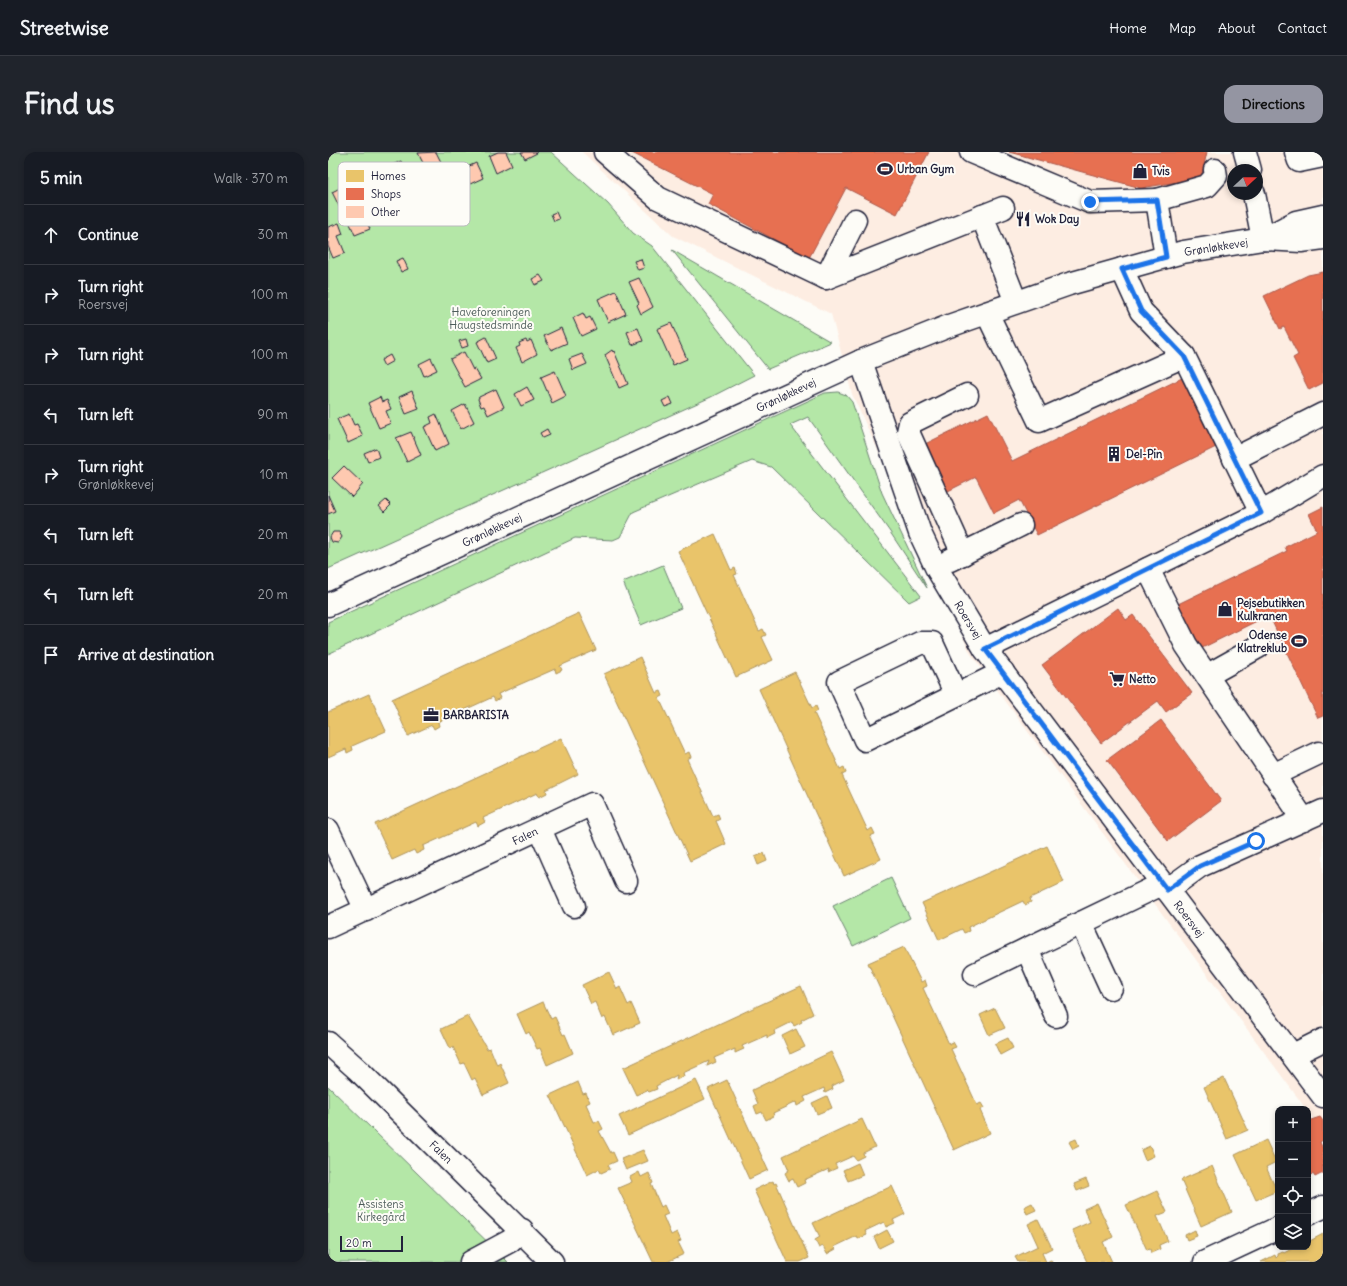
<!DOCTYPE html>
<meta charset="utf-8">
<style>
body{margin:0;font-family:Delius,sans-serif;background:#20242c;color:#f1f3f6}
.controls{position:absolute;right:12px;bottom:12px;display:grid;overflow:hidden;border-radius:8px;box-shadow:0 2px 6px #0003}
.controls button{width:36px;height:36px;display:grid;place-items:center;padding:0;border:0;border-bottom:1px solid #363941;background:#171b24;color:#f1f3f6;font:20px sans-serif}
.compass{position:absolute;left:899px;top:12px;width:36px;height:36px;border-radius:50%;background:#171b24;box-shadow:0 2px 6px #0003;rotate:68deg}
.scale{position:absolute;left:12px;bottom:10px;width:63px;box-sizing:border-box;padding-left:4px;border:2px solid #22223b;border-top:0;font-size:11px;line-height:14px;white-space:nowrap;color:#22223b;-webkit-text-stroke:3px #fdfcf7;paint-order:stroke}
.stop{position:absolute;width:12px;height:12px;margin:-9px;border:3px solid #1a73e8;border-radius:50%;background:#fff}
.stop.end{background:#1a73e8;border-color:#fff;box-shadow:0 1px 4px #0008}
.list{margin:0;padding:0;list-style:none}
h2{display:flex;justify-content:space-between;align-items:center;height:52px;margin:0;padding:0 16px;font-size:17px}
h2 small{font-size:13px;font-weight:400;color:#9ea1a6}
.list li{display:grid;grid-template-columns:26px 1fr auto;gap:12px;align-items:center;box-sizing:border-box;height:60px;padding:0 16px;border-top:1px solid #363941}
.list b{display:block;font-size:15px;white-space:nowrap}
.list p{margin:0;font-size:13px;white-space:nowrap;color:#9ea1a6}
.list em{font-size:13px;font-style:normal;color:#9ea1a6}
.icon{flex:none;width:22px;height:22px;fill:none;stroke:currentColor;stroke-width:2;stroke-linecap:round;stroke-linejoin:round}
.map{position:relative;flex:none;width:995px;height:1110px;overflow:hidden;border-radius:12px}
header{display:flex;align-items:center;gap:24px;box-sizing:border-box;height:56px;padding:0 20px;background:#171b24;border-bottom:1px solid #363941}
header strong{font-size:19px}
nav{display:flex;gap:22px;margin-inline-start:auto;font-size:14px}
.intro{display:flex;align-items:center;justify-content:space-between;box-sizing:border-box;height:96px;padding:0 24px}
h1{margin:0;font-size:28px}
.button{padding:10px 18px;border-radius:12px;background:#9495a2;color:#111;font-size:14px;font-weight:700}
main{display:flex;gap:24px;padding:0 24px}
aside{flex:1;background:#171b24;border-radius:12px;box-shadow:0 2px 6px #0003}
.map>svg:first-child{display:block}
.built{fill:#fdede2;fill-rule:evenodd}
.green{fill:#b4e7a7;stroke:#6b8471}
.homes{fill:#e9c46a;stroke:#ad935c}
.shops{fill:#e76f51;stroke:#ac584a}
.building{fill:#fec9b0;stroke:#22223b}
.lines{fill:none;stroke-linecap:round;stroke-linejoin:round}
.minor-casing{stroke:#22223b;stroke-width:25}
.minor{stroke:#fdfcf7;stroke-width:22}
.route{stroke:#1a73e8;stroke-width:5}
.labels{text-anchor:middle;stroke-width:4;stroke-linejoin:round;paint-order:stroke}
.poi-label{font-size:11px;font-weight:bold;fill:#22223b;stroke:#fdfcf7;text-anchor:start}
.street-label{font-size:11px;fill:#22223b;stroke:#fdfcf7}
.park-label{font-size:11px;fill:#4e5d5b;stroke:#fdfcf7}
.key{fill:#fdfcf7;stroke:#bbbbbf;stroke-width:1}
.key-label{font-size:11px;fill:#22223b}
</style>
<header>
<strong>Streetwise</strong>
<nav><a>Home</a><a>Map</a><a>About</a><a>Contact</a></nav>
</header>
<div class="intro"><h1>Find us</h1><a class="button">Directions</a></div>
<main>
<aside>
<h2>5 min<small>Walk · 370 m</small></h2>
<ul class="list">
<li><svg class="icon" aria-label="ahead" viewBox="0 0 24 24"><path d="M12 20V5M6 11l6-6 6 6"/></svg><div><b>Continue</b></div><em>30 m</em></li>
<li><svg class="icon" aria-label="right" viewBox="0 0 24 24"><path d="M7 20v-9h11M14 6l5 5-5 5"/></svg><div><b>Turn right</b><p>Roersvej</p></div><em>100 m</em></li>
<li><svg class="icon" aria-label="right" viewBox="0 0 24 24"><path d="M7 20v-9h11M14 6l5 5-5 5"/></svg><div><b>Turn right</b></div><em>100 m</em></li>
<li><svg class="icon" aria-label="left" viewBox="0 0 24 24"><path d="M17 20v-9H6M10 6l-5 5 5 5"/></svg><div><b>Turn left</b></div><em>90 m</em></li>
<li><svg class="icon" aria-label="right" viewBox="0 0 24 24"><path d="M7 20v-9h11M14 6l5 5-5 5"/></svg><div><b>Turn right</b><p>Grønløkkevej</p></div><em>10 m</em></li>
<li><svg class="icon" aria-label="left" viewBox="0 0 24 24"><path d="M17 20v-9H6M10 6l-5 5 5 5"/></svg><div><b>Turn left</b></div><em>20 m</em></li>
<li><svg class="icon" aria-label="left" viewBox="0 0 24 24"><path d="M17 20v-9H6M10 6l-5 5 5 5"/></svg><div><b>Turn left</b></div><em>20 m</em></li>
<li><svg class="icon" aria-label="arrive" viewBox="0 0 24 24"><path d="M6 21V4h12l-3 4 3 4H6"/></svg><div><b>Arrive at destination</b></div></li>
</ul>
</aside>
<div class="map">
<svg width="995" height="1110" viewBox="0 0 995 1110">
<rect width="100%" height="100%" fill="#fdfcf7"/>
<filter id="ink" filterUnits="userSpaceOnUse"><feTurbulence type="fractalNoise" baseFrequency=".025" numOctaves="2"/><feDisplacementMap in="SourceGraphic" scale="8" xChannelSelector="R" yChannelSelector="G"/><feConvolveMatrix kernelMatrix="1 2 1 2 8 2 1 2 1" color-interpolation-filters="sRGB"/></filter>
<g filter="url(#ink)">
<path class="built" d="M 254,0 L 995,0 L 995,980 L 980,960 L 980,957 L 978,957 L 642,501 L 524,242 L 503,162 L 345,84 ZM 905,18 L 929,18 L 929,42 L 905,42 Z"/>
<g class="green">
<polygon points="0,0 223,0 280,52 305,81 324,94 426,223 383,245 0,417"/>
<polygon points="344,98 503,190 440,217"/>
<polygon points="510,240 518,243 524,250 554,341 599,436 562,380 480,265 462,273 593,444 581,450 443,315 424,309 305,360 292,385 285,388 247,386 0,502 0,470 497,241"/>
<polygon points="335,413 353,456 313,473 295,430"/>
<polygon points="563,726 582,766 525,794 505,754"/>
<polygon points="0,934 180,1110 0,1110"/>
</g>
<g class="homes">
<polygon points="387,382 403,418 407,416 409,422 406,423 431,479 435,477 438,483 434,485 445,508 408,525 350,399"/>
<polygon points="251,461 268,498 232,514 234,518 228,521 227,517 170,542 172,546 167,549 165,545 110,570 111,574 106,577 104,573 80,584 64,547"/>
<polygon points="312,505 328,541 333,539 335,544 331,546 357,602 361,600 363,605 359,607 385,664 390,662 392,667 388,669 398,692 362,709 276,522"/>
<polygon points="467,520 484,556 488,554 490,559 486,561 512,617 516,615 518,621 514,623 540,679 544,676 547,682 542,684 553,707 516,724 431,537"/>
<polygon points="41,542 58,579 24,594 25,598 19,601 18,597 0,605 0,560"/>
<polygon points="233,586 250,622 218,638 219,641 211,645 209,641 155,666 157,670 150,674 148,670 95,694 96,698 88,702 86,698 64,708 47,672"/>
<polygon points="719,694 736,730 702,746 703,750 697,753 695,749 640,775 641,779 636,781 634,777 611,788 594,751"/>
<polygon points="436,701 439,709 430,713 427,705"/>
<polygon points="576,795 593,830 597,828 599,834 595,836 621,892 625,890 628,895 623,897 649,953 653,951 656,956 652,958 662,981 626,998 540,811"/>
<polygon points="281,820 289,837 292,835 300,853 303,851 312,871 285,883 277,865 274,867 267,850 263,852 254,833"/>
<polygon points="473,834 485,862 473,868 474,870 466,874 464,870 446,879 447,882 439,886 439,883 414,894 416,897 407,901 407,897 386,906 388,910 379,914 381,909 355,921 356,924 348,928 349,923 328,934 329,937 321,940 319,938 308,943 295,916"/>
<polygon points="215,850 223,867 227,865 235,883 237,882 245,901 219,913 212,896 209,897 201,880 198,882 189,862"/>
<polygon points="667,856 677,876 661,883 652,863"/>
<polygon points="140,864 159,897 162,896 169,913 172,911 181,931 155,943 147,926 144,928 136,911 133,912 125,895 122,896 113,877"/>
<polygon points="468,877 477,895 462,902 454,884"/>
<polygon points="680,886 685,896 672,903 667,892"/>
<polygon points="503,900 516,928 504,934 505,937 497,941 496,936 476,945 478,949 469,954 468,950 445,961 446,964 438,968 434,960 429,962 426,954 430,952 424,938"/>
<polygon points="896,926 920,978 899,987 876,935"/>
<polygon points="368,928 377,947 300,983 291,964"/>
<polygon points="399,928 440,1018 421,1027 380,937"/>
<polygon points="250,930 255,942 258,941 262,950 258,952 266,970 271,969 275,977 271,979 283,1001 285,1000 289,1009 280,1013 282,1017 273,1021 271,1017 259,1023 222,943"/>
<polygon points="499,944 504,956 489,962 484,951"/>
<polygon points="534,967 547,995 535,1001 536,1004 528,1008 525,1004 507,1012 509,1016 500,1020 501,1017 476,1028 477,1031 469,1035 465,1027 461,1029 457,1021 461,1018 455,1004"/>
<polygon points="748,987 751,994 745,997 741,990"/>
<polygon points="938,988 948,1010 938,1015 949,1039 928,1048 907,1003"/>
<polygon points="822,994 826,1004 817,1008 813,998"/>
<polygon points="315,998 320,1009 298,1018 293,1007"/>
<polygon points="530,1011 535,1023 520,1029 515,1018"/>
<polygon points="884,1014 904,1060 873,1074 853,1028"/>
<polygon points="311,1020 313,1025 321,1021 325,1031 323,1032 333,1055 336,1053 340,1062 335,1064 343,1083 349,1080 353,1089 350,1090 356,1102 339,1110 325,1110 290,1036 304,1030 302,1025"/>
<polygon points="758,1027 761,1034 749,1039 746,1032"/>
<polygon points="445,1029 446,1032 448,1031 481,1106 472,1110 459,1110 426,1038"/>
<polygon points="564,1034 577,1062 565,1068 567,1071 558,1075 556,1070 537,1079 539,1083 530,1087 529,1084 506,1095 508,1097 499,1102 495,1094 491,1096 487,1088 492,1085 485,1071"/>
<polygon points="829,1039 839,1060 829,1064 840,1089 831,1093 832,1097 823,1101 822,1097 819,1098 798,1053"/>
<polygon points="704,1051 708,1058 699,1062 696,1055"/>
<polygon points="769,1051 785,1085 775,1090 784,1110 759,1110 744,1078 762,1070 756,1057"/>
<polygon points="710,1067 724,1096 714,1101 718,1110 723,1108 724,1110 690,1110 687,1105 710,1094 700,1072"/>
<polygon points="559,1078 565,1089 551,1096 546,1085"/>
<polygon points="867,1078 869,1084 859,1088 857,1083"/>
<polygon points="995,1082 995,1110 933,1110 947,1103 948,1106 950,1104 950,1102 955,1100 956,1101 967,1095 980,1095 980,1090"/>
</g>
<g class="shops">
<polygon points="302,0 601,0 569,62 518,36 481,106 380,52 385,42"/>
<polygon points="681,0 879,0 873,26 813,36"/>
<polygon points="995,120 995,231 981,238 965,206 970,203 956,175 952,177 936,144 980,123"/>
<polygon points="854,226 888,295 709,383 691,348 666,361 648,325 616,341 593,294 660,261 684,309"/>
<polygon points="995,355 995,564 990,566 941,463 872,497 850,452 959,399 957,395 989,379 981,362"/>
<polygon points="790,456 798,468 805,463 864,541 838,560 830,549 773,591 714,513"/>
<polygon points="833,568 893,649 840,689 779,608"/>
<polygon points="992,965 995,969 995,988 992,990 995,997 995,1021 987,1025 985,1022 982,1023 980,1019 980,969"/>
</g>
<g class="building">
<polygon points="108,0 113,10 98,17 90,1"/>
<polygon points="170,0 178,0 184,13 168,21 161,4"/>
<polygon points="193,0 208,0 209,1 197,7"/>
<polygon points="73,9 80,25 69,30 62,14"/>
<polygon points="148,11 155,26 142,32 135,17"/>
<polygon points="20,32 29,53 14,60 4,40"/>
<polygon points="34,60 42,77 27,83 20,67"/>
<polygon points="228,60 231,67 226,69 223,62"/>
<polygon points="11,71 15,82 10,84 17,101 5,106 0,94 0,75"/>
<polygon points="75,106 80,117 73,120 68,109"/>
<polygon points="313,107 316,116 310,118 306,109"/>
<polygon points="212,123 216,129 207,133 204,127"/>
<polygon points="311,126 325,155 313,162 309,153 311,151 301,130"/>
<polygon points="288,139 298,162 280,170 270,147"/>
<polygon points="255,161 258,167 262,165 268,177 253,184 245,166"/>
<polygon points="343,171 359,207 345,213 329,177"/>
<polygon points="233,176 239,191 223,198 216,184"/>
<polygon points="310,176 315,189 304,193 299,180"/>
<polygon points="158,185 168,207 159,211 149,190"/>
<polygon points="138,187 140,194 134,196 131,189"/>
<polygon points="198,188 199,190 203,188 209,202 194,210 188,196 192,194 191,191"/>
<polygon points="284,198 285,200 286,199 300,232 291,236 277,203"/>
<polygon points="136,200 145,218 147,217 153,227 137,235 122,207"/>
<polygon points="254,202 259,212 245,218 241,207"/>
<polygon points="62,203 65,209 56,214 53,208"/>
<polygon points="103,206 109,218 96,224 91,212"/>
<polygon points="227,219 238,244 224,251 213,225"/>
<polygon points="199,235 206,248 193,254 187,242"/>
<polygon points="168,237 176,255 160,263 156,254 153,255 150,247 151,245"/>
<polygon points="84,239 91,257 78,262 71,245"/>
<polygon points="52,245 54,250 59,248 63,257 58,259 63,271 51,276 40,251"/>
<polygon points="342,245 345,252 337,255 334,249"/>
<polygon points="137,252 146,270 133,277 124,259"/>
<polygon points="21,262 26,273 29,272 35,284 20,291 9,267"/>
<polygon points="108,262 121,292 107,299 96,275 104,271 102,265"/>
<polygon points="219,277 222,283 215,286 212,281"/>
<polygon points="83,280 93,303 79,310 68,286"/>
<polygon points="48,296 51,305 40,310 36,301"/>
<polygon points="16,314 35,332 24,345 4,326"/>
<polygon points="0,343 7,359 0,362"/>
<polygon points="58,348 63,353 56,360 51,354"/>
<polygon points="5,380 11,380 14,385 10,391 4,390 2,385"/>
</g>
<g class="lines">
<defs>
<g id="minor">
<polyline points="277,0 330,46 498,126"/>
<polyline points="643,0 762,50 829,48"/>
<polyline points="917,0 922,18"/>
<polyline points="968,0 971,9 995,4"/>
<polyline points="926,42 935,87"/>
<polyline points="654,64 688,150"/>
<polyline points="527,68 498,126 675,56"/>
<polyline points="936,87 968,70 995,64"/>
<polyline points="838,105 829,48 879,34 888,24 887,18"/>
<polyline points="794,117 813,159 856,204 933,361"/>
<polyline points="659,161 711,269 856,204"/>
<polyline points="533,209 592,381 608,415 657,497 995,944"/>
<polyline points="906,307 995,262"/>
<polyline points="635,402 580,280 582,271 639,243"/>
<polyline points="622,408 693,373"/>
<polyline points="820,417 858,493 976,668"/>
<polyline points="0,453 533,209 621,174 741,132 855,100 935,87 973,89 995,86"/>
<polyline points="657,497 933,361 995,324"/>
<polyline points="880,523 930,495"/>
<polyline points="628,543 604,491 592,491 511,530 537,588 675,520"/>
<polyline points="945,623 991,601"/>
<polyline points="212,677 246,754"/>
<polyline points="0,678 38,758"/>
<polyline points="839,738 872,714 995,659"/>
<polyline points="753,771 783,836"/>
<polyline points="0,775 264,652 298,729"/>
<polyline points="699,797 728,864"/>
<polyline points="647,822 834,732"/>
<polyline points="0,891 29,917 224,1110"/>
<polyline points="965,903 995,888"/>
<polyline points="980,1062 995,1055"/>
<polyline points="143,1110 182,1089 194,1078"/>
<polyline points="877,1110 950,1076"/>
</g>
</defs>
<use href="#minor" class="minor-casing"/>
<use href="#minor" class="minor"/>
</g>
</g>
<g class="lines" filter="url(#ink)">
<polyline class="route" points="762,50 829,48 838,105 794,117 813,159 856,204 933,361 657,497 839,738 872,714 928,689"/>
</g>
<defs>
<symbol id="stadium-bare" viewBox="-9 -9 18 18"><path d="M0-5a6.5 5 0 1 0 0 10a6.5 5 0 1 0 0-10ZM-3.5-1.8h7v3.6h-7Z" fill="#22223b" stroke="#fdfcf7" stroke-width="2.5" paint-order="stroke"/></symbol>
<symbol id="shop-bare" viewBox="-9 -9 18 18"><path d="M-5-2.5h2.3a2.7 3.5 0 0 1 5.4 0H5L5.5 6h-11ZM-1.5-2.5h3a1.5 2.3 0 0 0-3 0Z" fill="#22223b" stroke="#fdfcf7" stroke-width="2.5" paint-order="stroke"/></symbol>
<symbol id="restaurant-bare" viewBox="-9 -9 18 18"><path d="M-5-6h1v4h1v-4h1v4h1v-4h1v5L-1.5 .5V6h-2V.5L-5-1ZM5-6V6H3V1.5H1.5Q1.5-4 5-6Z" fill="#22223b" stroke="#fdfcf7" stroke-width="2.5" paint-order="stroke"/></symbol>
<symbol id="building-bare" viewBox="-9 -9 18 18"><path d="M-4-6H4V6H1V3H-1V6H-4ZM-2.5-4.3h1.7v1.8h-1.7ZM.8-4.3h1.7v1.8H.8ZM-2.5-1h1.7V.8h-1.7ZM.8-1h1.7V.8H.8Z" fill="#22223b" stroke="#fdfcf7" stroke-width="2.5" paint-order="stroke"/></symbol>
<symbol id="supermarket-bare" viewBox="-9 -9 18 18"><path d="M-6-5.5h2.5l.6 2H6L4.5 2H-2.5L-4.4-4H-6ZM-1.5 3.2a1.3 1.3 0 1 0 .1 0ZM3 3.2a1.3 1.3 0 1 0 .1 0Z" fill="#22223b" stroke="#fdfcf7" stroke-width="2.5" paint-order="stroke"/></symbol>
<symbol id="office-bare" viewBox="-9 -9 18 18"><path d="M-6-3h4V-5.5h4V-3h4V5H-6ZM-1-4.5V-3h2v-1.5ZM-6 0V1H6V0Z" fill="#22223b" stroke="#fdfcf7" stroke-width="2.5" paint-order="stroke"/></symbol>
</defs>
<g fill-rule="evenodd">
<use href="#stadium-bare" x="546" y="6" width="22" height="22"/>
<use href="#shop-bare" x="801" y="8" width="22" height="22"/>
<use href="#restaurant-bare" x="684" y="56" width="22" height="22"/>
<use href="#building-bare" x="775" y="291" width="22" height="22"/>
<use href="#shop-bare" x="886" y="446" width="22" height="22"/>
<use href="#stadium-bare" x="960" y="478" width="22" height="22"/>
<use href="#supermarket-bare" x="778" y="516" width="22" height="22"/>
<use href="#office-bare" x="92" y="552" width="22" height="22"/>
</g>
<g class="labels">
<g class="poi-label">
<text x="569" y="21">Urban Gym</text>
<text x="824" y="23">Tvis</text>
<text x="707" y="71">Wok Day</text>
<text x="798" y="306">Del-Pin</text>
<text x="909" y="455">Pejsebutikken<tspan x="909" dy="13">Kulkranen</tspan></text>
<text x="959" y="487" text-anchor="end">Odense<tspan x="959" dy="13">Klatreklub</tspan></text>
<text x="801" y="531">Netto</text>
<text x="115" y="567">BARBARISTA</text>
</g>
<g class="street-label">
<text transform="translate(888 95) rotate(-9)" y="4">Grønløkkevej</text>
<text transform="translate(458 243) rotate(-25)" y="4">Grønløkkevej</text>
<text transform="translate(164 378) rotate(-25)" y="4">Grønløkkevej</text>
<text transform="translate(640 468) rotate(59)" y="4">Roersvej</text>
<text transform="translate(197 684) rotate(-26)" y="4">Falen</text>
<text transform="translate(861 767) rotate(53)" y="4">Roersvej</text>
<text transform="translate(113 1000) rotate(44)" y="4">Falen</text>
</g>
<g class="park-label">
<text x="163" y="164">Haveforeningen<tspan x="163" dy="13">Haugstedsminde</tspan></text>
<text x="53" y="1056">Assistens<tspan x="53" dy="13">Kirkegård</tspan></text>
</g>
</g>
<rect x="10" y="10" width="132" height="64" rx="6" class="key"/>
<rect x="18" y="18" width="18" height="12" fill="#e9c46a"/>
<rect x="18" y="36" width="18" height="12" fill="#e76f51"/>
<rect x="18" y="54" width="18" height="12" fill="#fec9b0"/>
<g class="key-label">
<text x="43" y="28">Homes</text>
<text x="43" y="46">Shops</text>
<text x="43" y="64">Other</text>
</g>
</svg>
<div class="controls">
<button>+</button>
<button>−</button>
<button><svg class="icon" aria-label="locate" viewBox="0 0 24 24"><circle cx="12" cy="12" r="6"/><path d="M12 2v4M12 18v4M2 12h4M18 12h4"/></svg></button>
<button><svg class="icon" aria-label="layers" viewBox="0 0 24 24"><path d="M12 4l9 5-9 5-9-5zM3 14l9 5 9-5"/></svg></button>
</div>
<svg class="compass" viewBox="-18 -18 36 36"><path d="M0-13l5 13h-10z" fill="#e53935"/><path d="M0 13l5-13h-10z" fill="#9ea1a6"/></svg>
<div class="scale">20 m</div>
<div class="stop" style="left:928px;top:689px"></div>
<div class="stop end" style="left:762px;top:50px"></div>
</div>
</main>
